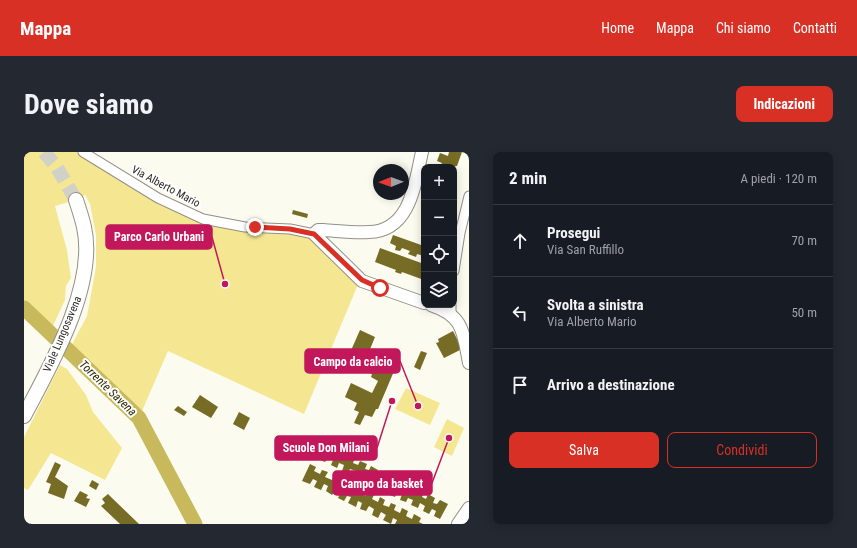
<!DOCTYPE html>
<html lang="it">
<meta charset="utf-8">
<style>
body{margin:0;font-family:"Roboto Condensed",sans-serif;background:#242831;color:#f1f3f6}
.controls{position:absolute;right:12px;top:12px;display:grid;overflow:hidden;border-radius:8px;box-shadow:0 2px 10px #0003}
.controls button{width:36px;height:36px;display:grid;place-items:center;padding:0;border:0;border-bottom:1px solid #363941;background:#171b24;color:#f1f3f6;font:20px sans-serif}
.compass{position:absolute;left:349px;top:12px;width:36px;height:36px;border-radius:50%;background:#171b24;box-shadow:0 2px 10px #0003;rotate:269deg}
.stop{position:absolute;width:12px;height:12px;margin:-9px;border:3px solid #d93025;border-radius:50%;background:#fff}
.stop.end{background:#d93025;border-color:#fff;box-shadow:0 1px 4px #0008}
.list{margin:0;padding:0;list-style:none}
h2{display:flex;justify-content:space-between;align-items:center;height:52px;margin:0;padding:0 16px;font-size:17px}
h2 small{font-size:13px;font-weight:400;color:#9ea1a6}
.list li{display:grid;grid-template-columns:26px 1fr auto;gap:12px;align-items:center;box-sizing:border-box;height:72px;padding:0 16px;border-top:1px solid #363941}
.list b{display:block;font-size:15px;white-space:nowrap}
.list p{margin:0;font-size:13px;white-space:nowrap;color:#9ea1a6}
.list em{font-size:13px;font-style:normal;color:#9ea1a6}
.actions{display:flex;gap:8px;padding:12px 16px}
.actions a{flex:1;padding:9px 0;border:1px solid #d93025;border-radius:8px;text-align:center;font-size:14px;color:#d93025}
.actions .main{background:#d93025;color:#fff}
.icon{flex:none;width:22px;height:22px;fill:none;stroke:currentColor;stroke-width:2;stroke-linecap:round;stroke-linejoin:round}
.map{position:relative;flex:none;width:445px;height:372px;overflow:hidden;border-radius:8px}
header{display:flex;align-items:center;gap:24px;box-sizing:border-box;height:56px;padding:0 20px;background:#d93025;color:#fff}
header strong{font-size:19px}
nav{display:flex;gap:22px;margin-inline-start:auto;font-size:14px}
.intro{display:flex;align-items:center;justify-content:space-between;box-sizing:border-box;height:96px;padding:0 24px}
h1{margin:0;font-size:28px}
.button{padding:10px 18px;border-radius:8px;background:#d93025;color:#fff;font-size:14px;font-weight:700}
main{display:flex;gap:24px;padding:0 24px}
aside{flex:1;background:#171b24;border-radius:8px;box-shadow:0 2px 10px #0003}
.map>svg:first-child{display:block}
.green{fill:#f5e792}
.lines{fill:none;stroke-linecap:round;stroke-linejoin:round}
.river{stroke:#c8b95d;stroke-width:15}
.building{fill:#776c25}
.primary-tunnel{stroke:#d2d1c7;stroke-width:14;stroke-dasharray:14 7;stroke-linecap:butt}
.street-casing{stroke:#929086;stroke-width:11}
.secondary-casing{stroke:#929086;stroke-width:14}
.primary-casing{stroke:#929086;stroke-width:16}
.street{stroke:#fff;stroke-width:9}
.secondary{stroke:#fff;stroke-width:12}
.primary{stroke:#fff;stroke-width:14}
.route{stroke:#d93025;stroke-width:5}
.labels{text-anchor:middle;stroke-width:4;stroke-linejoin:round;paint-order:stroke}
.street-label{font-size:11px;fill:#2a2925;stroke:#fff}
.water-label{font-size:12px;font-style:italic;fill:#302a01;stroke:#fff}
.leader{fill:none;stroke:#c2185b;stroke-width:1.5}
.callout-dot{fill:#c2185b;stroke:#fff;stroke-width:1.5}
.callout{fill:#c2185b;stroke:#c2185b;stroke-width:1.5}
.callout-label{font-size:12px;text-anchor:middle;font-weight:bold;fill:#fff}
</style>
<header>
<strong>Mappa</strong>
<nav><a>Home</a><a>Mappa</a><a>Chi siamo</a><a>Contatti</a></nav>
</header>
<div class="intro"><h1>Dove siamo</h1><a class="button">Indicazioni</a></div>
<main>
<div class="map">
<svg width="445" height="372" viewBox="0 0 445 372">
<rect width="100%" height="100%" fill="#fcfbef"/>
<g class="green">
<polygon points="0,0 67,0 86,17 179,67 280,77 335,130 280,262 144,199 115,266 45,198 63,164 72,115 72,83 66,52 61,43 52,48 31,54 43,98 47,126 42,134 41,148 26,180 0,156"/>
<polygon points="36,213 43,217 62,243 69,260 98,296 81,328 27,301 4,338 0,336 0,285"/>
<polygon points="382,236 416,251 406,273 371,257"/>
<polygon points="423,267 440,276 428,304 410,295"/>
</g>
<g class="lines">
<polyline class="river" points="0,156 115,266 171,372"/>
</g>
<g class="building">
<polygon points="425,0 438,0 433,14 416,15 418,11 413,9 416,1 424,4"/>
<polygon points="269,58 284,62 283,66 268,62"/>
<polygon points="369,83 400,94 400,104 393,102 392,105 384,102 386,99 378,96 376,99 371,98 372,94 366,91"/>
<polygon points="356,96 400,112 400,128 378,120 377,122 371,120 372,118 351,110"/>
<polygon points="336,178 351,185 340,212 351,217 357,204 363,207 366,201 376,205 354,257 352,257 348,265 341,263 336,273 330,271 335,260 330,258 333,251 321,245 327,231 348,241 354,229 347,225 348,222 321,212"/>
<polygon points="429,179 438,197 420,206 412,191 415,190 414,187"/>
<polygon points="397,199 403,201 396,218 390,215"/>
<polygon points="176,243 194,255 187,266 168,255"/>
<polygon points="154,254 163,260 160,264 150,258"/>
<polygon points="215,260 226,266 220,278 209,272"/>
<polygon points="290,287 297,289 295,294 300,296 301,292 309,295 307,300 311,301 313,298 319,300 318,305 323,307 325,303 331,306 329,311 334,313 336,309 343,312 341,317 345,318 347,314 354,318 352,322 357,324 359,320 365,323 364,328 368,329 370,326 377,329 375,334 379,335 382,331 389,335 387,339 391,341 393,337 401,340 398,345 402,347 404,342 411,346 409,351 413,352 416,348 424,352 416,367 410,364 412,359 408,357 405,362 399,359 401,354 396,351 394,356 387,353 389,348 384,346 382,350 376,348 378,342 373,340 371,345 363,342 366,336 361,334 359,339 353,337 355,331 350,328 348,333 342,331 345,325 338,323 336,327 329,324 332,319 326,317 324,322 318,319 320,313 315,311 313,316 307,313 309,308 304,306 301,310 296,308 298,303 292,301 290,305 284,302 286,297 283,296 286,290 288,291"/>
<polygon points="31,310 37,313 31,325 44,334 40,347 24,341 27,332 22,330"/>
<polygon points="286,312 292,315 290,319 296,322 298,318 304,320 301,325 308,328 310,323 316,326 314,330 319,333 322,329 327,331 325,336 331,338 332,334 338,337 336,342 342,344 344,340 350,343 348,347 354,350 356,345 361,348 359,353 365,355 367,351 372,353 370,358 376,361 378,356 384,359 382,364 388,367 390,362 397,366 395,370 399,372 371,372 373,368 369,366 367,372 359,368 362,363 357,360 354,366 348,363 350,357 345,354 342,359 336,357 338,351 334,349 332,355 324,351 327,345 323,344 320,349 314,346 317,340 312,338 308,343 302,339 304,334 300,332 297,338 290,335 293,329 289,327 286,332 278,329"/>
<polygon points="68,328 75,332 72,338 65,334"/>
<polygon points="56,339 64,343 62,346 66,347 62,355 50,349"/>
<polygon points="84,342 88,346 115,372 96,372 77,354 81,351 78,347"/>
</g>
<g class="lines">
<polyline class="primary-tunnel" points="20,0 32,14 52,48"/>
<defs>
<g id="street">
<polyline points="59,0 134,46 179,67 221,75 266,77 290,82"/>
<polyline points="430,119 436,81 445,44"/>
<polyline points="427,161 427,153"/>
</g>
<g id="secondary">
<path d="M 398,0 C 391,30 387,79 345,80 C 330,81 315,79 299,78 L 294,78 L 290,82 L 338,129 L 400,151"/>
<path d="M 407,153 C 440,164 439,180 445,211"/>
<polyline points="434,372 445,356"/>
</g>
<path id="primary" d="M 0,264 C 27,213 73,133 60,75 C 58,66 55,57 52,48"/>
</defs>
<use href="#street" class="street-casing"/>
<use href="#secondary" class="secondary-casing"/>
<use href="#primary" class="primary-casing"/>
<use href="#street" class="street"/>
<use href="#secondary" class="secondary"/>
<use href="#primary" class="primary"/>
</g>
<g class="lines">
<polyline class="route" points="231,75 266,77 290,82 338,128 356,136"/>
</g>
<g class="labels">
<g class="street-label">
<text transform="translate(142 34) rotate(28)" y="4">Via Alberto Mario</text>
<text transform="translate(38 182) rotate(-67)" y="4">Viale Lungosavena</text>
</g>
<g class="water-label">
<text transform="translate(84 236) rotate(44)" y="4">Torrente Savena</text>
</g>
</g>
<path class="leader" d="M201 132L188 85M394 254L376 209M368 249L353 296M425 286L408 331"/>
<g class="callout-dot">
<circle cx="201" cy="132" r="4"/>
<circle cx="394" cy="254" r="4"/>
<circle cx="368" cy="249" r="4"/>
<circle cx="425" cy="286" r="4"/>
</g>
<g class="callout">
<rect x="82" y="73" width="106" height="24" rx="4"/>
<rect x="281" y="197" width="95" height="24" rx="4"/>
<rect x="251" y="284" width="102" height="24" rx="4"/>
<rect x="309" y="319" width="99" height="24" rx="4"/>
</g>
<g class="callout-label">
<text x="135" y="89">Parco Carlo Urbani</text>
<text x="329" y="214">Campo da calcio</text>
<text x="302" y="300">Scuole Don Milani</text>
<text x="358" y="336">Campo da basket</text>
</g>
</svg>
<div class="controls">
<button>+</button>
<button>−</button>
<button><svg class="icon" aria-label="locate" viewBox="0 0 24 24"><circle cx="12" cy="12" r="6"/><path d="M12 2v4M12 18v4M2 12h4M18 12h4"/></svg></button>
<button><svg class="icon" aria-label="layers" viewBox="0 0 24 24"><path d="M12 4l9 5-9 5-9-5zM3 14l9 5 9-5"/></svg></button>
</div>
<svg class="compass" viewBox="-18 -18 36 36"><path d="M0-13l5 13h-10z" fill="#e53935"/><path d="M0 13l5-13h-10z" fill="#9ea1a6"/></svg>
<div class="stop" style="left:356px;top:136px"></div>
<div class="stop end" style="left:231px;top:75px"></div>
</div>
<aside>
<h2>2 min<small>A piedi · 120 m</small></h2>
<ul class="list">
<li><svg class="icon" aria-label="ahead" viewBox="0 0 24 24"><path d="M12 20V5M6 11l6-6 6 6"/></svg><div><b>Prosegui</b><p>Via San Ruffillo</p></div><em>70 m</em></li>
<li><svg class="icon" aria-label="left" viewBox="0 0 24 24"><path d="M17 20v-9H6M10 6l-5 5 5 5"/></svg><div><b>Svolta a sinistra</b><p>Via Alberto Mario</p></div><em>50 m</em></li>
<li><svg class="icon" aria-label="arrive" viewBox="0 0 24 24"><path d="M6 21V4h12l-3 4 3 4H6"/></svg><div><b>Arrivo a destinazione</b></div></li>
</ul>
<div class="actions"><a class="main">Salva</a><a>Condividi</a></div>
</aside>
</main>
